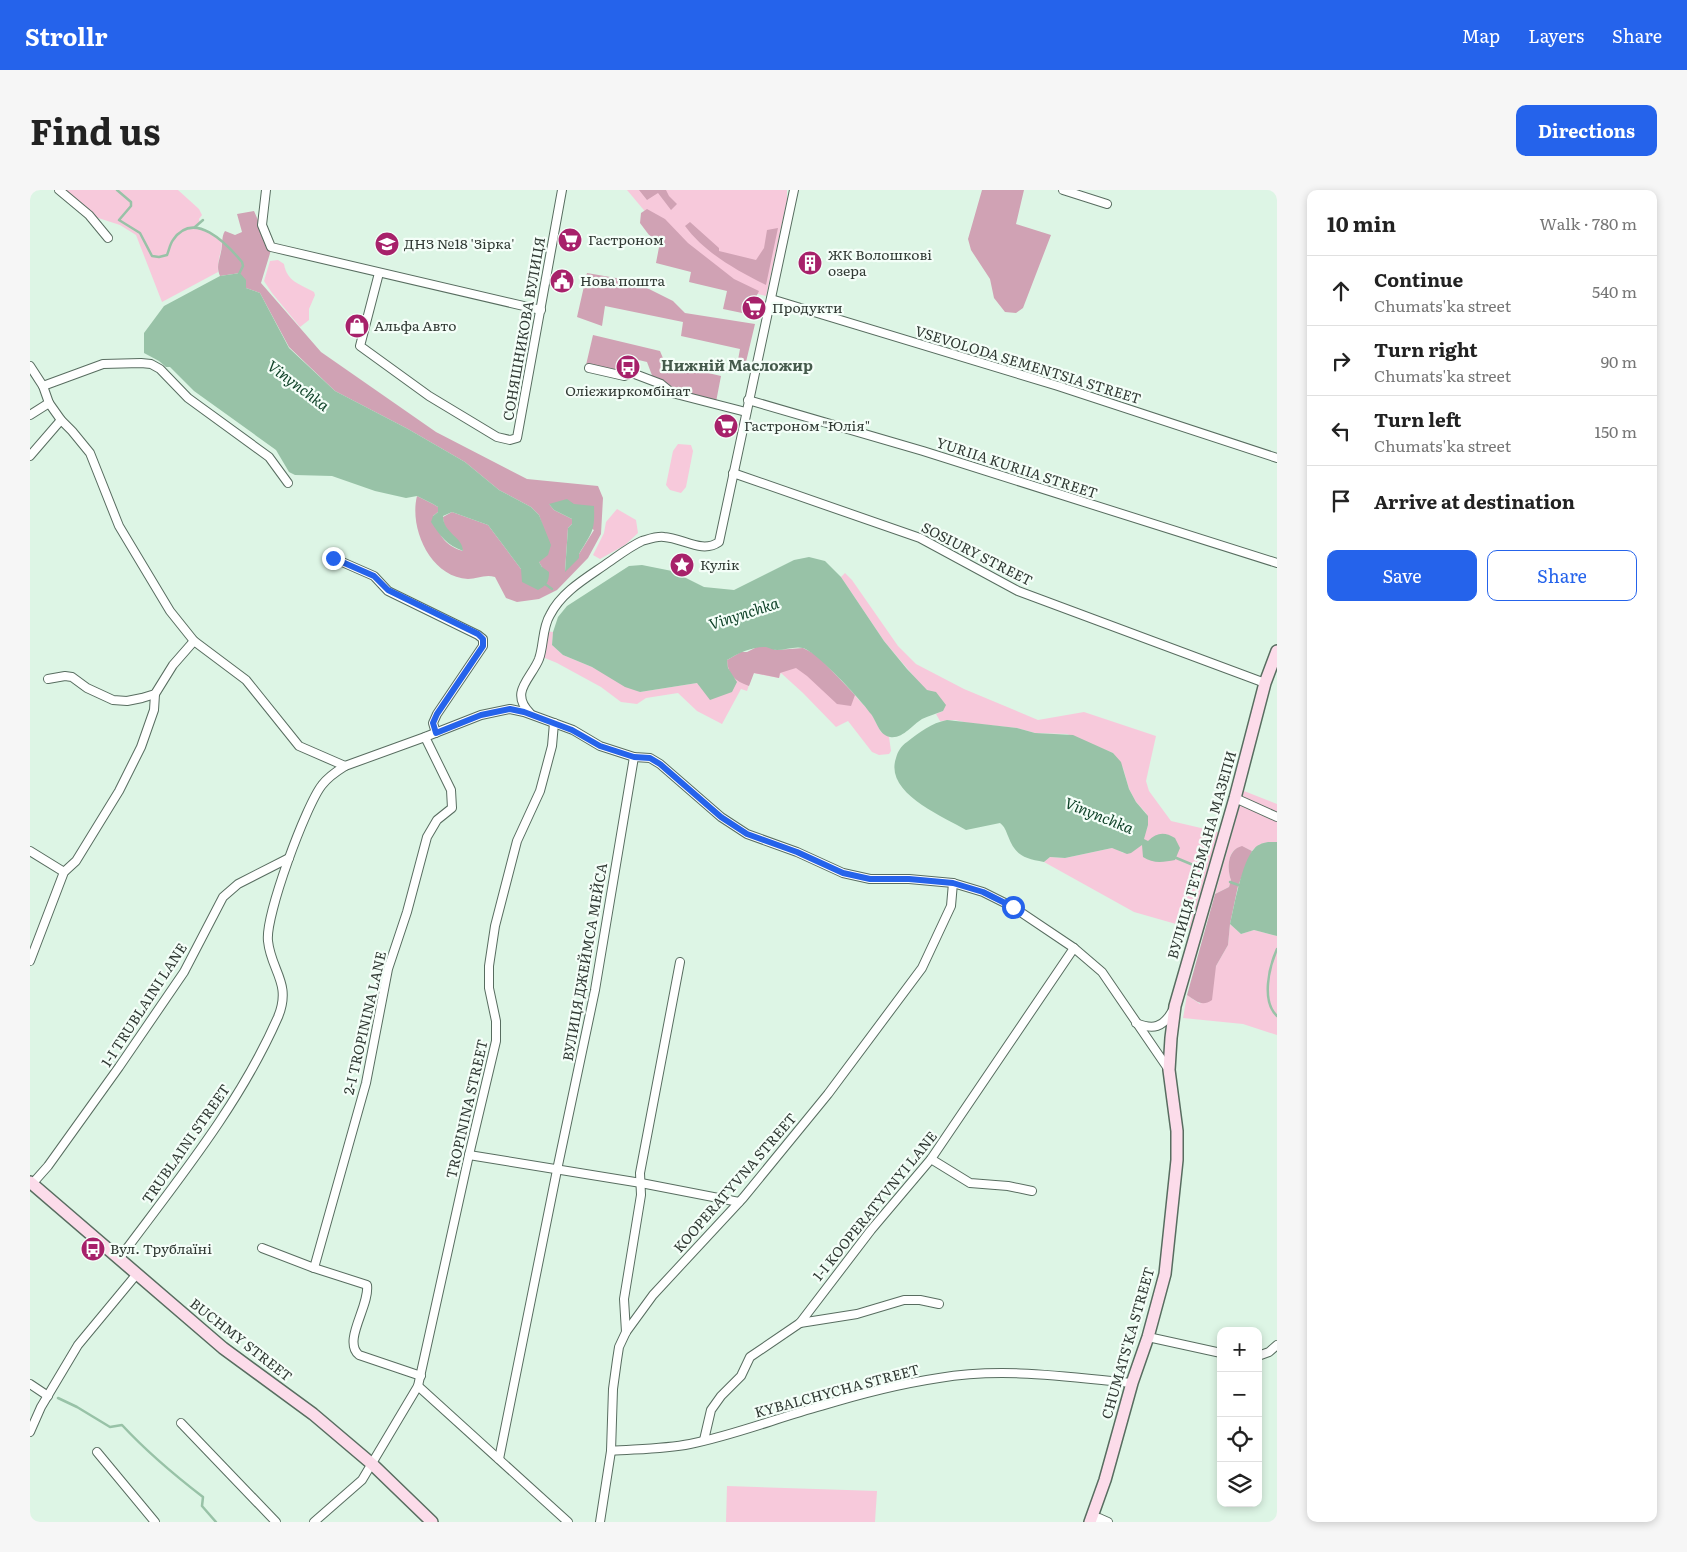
<!DOCTYPE html>
<meta charset="utf-8">
<style>
body{margin:0;font-family:Literata,serif;background:#f6f6f6;color:#222}
.controls{position:absolute;right:15px;bottom:15px;display:grid;overflow:hidden;border-radius:10px;box-shadow:0 2px 8px #0003}
.controls button{width:45px;height:45px;display:grid;place-items:center;padding:0;border:0;border-bottom:1px solid #e0e0e0;background:#fff;color:#222;font:25px sans-serif}
.stop{position:absolute;width:15px;height:15px;margin:-11px;border:4px solid #2563eb;border-radius:50%;background:#fff}
.stop.end{background:#2563eb;border-color:#fff;box-shadow:0 1px 5px #0008}
.list{margin:0;padding:0;list-style:none}
h2{display:flex;justify-content:space-between;align-items:center;height:65px;margin:0;padding:0 20px;font-size:21px}
h2 small{font-size:16px;font-weight:400;color:#767676}
.list li{display:grid;grid-template-columns:32px 1fr auto;gap:15px;align-items:center;box-sizing:border-box;height:70px;padding:0 20px;border-top:1px solid #e0e0e0}
.list b{display:block;font-size:19px;white-space:nowrap}
.list p{margin:0;font-size:16px;white-space:nowrap;color:#767676}
.list em{font-size:16px;font-style:normal;color:#767676}
.actions{display:flex;gap:10px;padding:15px 20px}
.actions a{flex:1;padding:11px 0;border:1px solid #2563eb;border-radius:10px;text-align:center;font-size:18px;color:#2563eb}
.actions .main{background:#2563eb;color:#fff}
.icon{flex:none;width:28px;height:28px;fill:none;stroke:currentColor;stroke-width:2;stroke-linecap:round;stroke-linejoin:round}
.map{position:relative;flex:none;width:1247px;height:1332px;overflow:hidden;border-radius:10px}
header{display:flex;align-items:center;gap:30px;box-sizing:border-box;height:70px;padding:0 25px;background:#2563eb;color:#fff}
header strong{font-size:24px}
nav{display:flex;gap:28px;margin-inline-start:auto;font-size:18px}
.intro{display:flex;align-items:center;justify-content:space-between;box-sizing:border-box;height:120px;padding:0 30px}
h1{margin:0;font-size:35px}
.button{padding:12px 22px;border-radius:10px;background:#2563eb;color:#fff;font-size:18px;font-weight:700}
main{display:flex;gap:30px;padding:0 30px}
aside{flex:1;background:#fff;border-radius:10px;box-shadow:0 2px 8px #0003}
.map>svg:first-child{display:block}
.green{fill:#f7c9db}
.forest{fill:#d0a2b4;fill-rule:evenodd}
.water{fill:#98c2a7}
.lines{fill:none;stroke-linecap:round;stroke-linejoin:round}
.stream{stroke:#98c2a7;stroke-width:2.5}
.street-casing{stroke:#586d60;stroke-width:10}
.secondary-casing{stroke:#586d60;stroke-width:14}
.street{stroke:#fff;stroke-width:8}
.secondary{stroke:#fcdcea;stroke-width:11}
.route{stroke:#2563eb;stroke-width:6}
.labels{text-anchor:middle;stroke-width:4.5;stroke-linejoin:round;paint-order:stroke}
.poi-label{font-size:14px;fill:#303933;stroke:#f4fef8;text-anchor:start}
.street-label{font-size:14px;fill:#303933;stroke:#f4fef8}
.neighbourhood-label{font-size:15px;font-weight:bold;fill:#455a4c;stroke:#f4fef8}
.water-label{font-size:15px;font-style:italic;fill:#104329;stroke:#f4fef8}
</style>
<header>
<strong>Strollr</strong>
<nav><a>Map</a><a>Layers</a><a>Share</a></nav>
</header>
<div class="intro"><h1>Find us</h1><a class="button">Directions</a></div>
<main>
<div class="map">
<svg width="1247" height="1332" viewBox="0 0 1247 1332">
<rect width="100%" height="100%" fill="#ddf5e5"/>
<g class="green">
<path d="M 29,0 L 148,0 L 169,19 L 172,25 L 169,29 L 170,33 L 163,38 L 179,41 L 192,50 C 192,62 187,70 188,82 L 132,112 L 106,45 L 90,35 L 59,25 Z"/>
<polygon points="597,0 757,0 757,10 736,106 695,96 660,75"/>
<path d="M 248,70 L 254,74 C 257,92 270,94 284,102 L 285,105 L 279,119 L 279,130 L 270,137 L 242,103 L 234,91 L 240,71 Z"/>
<polygon points="648,254 661,255 663,261 656,297 651,303 640,300 636,295 643,261"/>
<polygon points="587,319 606,330 608,343 595,355 570,369 563,365 574,343 576,332"/>
<polygon points="815,383 822,390 868,456 886,474 934,499 1008,530 1054,522 1126,546 1116,591 1119,601 1141,631 1188,642 1160,738 1104,722 1014,672 1020,667 1035,668 1082,658 1087,659 1093,663 1117,639 1118,629 1116,623 1106,612 1099,599 1093,578 1083,563 1037,544 1005,543 987,538 938,533 925,530 910,531 906,524 913,521 854,451 811,387"/>
<polygon points="514,441 523,442 522,455 533,465 562,477 610,502 667,493 711,462 807,486 841,523 851,542 859,547 861,561 859,564 849,565 842,562 818,531 806,537 773,503 751,483 749,488 723,483 717,501 711,499 692,534 667,521 648,503 616,508 607,514 591,512 571,497 527,473 515,468 508,470"/>
<path d="M 1214,601 L 1247,614 L 1247,652 C 1237,652 1229,653 1222,661 C 1200,648 1195,674 1201,690 L 1199,697 L 1185,704 Z"/>
<polygon points="1200,734 1211,744 1224,740 1247,746 1247,845 1213,834 1153,828 1157,805 1170,814 1186,776 1198,755"/>
<polygon points="697,1296 847,1301 845,1332 696,1332"/>
</g>
<g class="forest">
<polygon points="609,0 636,0 639,6 647,14 641,20 628,3 617,10"/>
<polygon points="952,0 994,0 986,34 1021,45 993,118 986,123 975,122 964,108 960,89 941,60 938,49"/>
<polygon points="617,19 635,29 658,53 704,89 729,101 726,107 722,108 717,124 693,119 697,101 659,92 661,82 626,73 630,52 619,45 610,33 611,23"/>
<path d="M 224,21 L 241,60 L 231,93 L 291,162 L 406,242 L 497,289 L 568,296 L 573,308 L 571,344 L 558,368 L 527,400 L 509,409 L 487,412 L 476,408 L 465,387 C 455,384 447,389 438,389 C 400,387 379,338 387,306 L 403,314 L 408,317 L 408,322 L 403,326 C 408,343 414,356 433,361 C 428,346 413,342 413,327 L 422,322 L 458,335 L 491,379 L 512,377 L 509,372 L 514,340 L 509,325 L 501,317 L 469,300 L 435,272 L 378,239 L 305,201 L 259,157 L 230,103 L 216,98 L 210,83 L 190,86 C 186,76 189,72 191,62 C 193,55 191,47 195,41 L 205,45 L 212,42 L 207,24 ZM 519,314 L 564,340 L 549,364 L 548,368 L 535,381 L 538,338 L 542,334 L 542,329 L 524,320 Z"/>
<path d="M 660,32 L 689,58 L 689,61 L 726,70 L 734,58 L 737,40 L 748,38 L 736,95 C 706,80 675,63 655,36 Z"/>
<polygon points="557,83 603,91 643,111 655,123 725,134 716,172 708,170 710,159 651,146 653,132 575,116 572,136 547,127"/>
<polygon points="563,145 630,161 635,173 691,186 686,212 643,201 634,191 623,188 617,172 592,166 588,182 556,175"/>
<path d="M 727,457 L 739,457 L 746,460 L 773,458 L 787,465 L 825,505 L 821,516 L 807,514 L 777,486 L 766,478 L 750,483 L 749,488 L 724,483 L 719,496 C 705,491 698,485 697,470 L 711,462 L 717,462 Z"/>
<path d="M 1212,656 L 1222,661 L 1208,696 L 1200,734 L 1198,755 L 1186,776 L 1182,810 C 1172,817 1166,811 1157,805 L 1185,704 L 1199,697 L 1201,690 C 1197,678 1197,660 1212,656 Z"/>
</g>
<g class="water">
<path d="M 210,83 L 216,90 L 216,98 L 230,103 L 259,158 L 305,201 L 378,239 L 435,272 L 469,300 L 501,317 L 509,325 L 521,355 L 518,365 L 509,372 L 512,377 L 519,382 C 519,392 517,395 508,400 L 492,392 L 491,379 L 458,335 L 422,322 L 413,326 C 413,343 433,347 433,361 C 417,355 410,346 401,332 L 403,326 L 408,322 L 408,317 L 403,314 L 387,306 L 376,308 L 345,301 L 302,286 L 265,285 L 259,282 L 246,260 L 164,201 L 140,177 L 136,177 L 129,171 L 114,163 L 114,143 L 134,116 L 190,86 Z"/>
<path d="M 537,309 L 544,314 L 564,316 C 565,342 562,342 549,364 L 549,368 L 535,382 L 538,338 L 542,334 L 542,329 L 524,320 L 519,314 Z"/>
<path d="M 779,367 L 795,371 L 811,387 L 854,451 L 877,479 L 897,500 L 906,502 L 916,515 L 913,521 C 907,523 899,526 892,529 C 882,535 873,549 860,547 C 849,545 847,532 841,524 C 832,511 787,462 773,458 C 765,456 755,460 747,460 C 743,460 740,458 736,457 C 724,456 708,463 697,470 L 698,478 L 707,492 L 702,502 L 680,510 L 667,493 L 610,502 L 595,497 L 562,477 L 533,465 L 522,455 L 523,442 L 528,427 L 537,416 L 599,376 L 612,375 L 642,381 L 674,397 L 704,400 L 764,370 Z"/>
<path d="M 917,530 L 987,538 L 1005,543 L 1043,545 L 1083,563 L 1091,572 L 1099,599 L 1106,612 L 1118,626 L 1118,635 L 1114,649 L 1118,651 C 1127,642 1135,642 1145,648 L 1150,658 L 1145,670 C 1134,672 1123,674 1113,667 L 1112,655 L 1101,663 L 1097,664 L 1082,658 L 1035,668 L 1020,667 L 1014,672 C 995,668 986,667 978,646 C 976,641 975,637 970,633 L 936,640 C 912,626 854,603 866,568 C 868,561 871,556 877,552 C 890,542 901,533 917,530 Z"/>
<path d="M 1238,652 L 1247,652 L 1247,746 L 1224,740 L 1211,744 L 1200,734 C 1204,716 1212,671 1224,659 C 1227,655 1232,653 1238,652 Z"/>
</g>
<g class="lines">
<g class="stream">
<path d="M 87,0 L 101,12 L 101,16 L 89,30 L 110,43 L 122,66 L 129,67 L 137,65 C 139,60 140,54 143,50 C 164,19 197,54 212,72 L 213,76 L 209,84"/>
<polyline points="165,37 173,30"/>
<polyline points="515,394 522,399"/>
<polyline points="1144,667 1168,677"/>
<polyline points="1200,692 1211,696"/>
<path d="M 1247,759 C 1239,777 1231,811 1247,826"/>
<path d="M 28,1208 L 47,1217 L 80,1237 L 92,1235 C 118,1263 143,1284 173,1307 L 172,1316 L 186,1332"/>
</g>
<defs>
<g id="street">
<polyline points="29,0 59,25 78,48"/>
<polyline points="236,0 232,35 241,57 511,120"/>
<polyline points="1033,0 1077,14"/>
<polyline points="349,83 330,156 399,206 467,247 480,250 487,248 532,0"/>
<polyline points="741,109 1028,196 1247,268"/>
<polyline points="0,176 13,196 19,213 31,230 42,241 60,263 89,336 140,421 164,451 216,490 269,556 315,576 395,547 451,525 480,519 494,522 543,540 570,556 604,567 620,568 630,574 691,627 717,644 767,662 813,683 840,689 879,689 923,693 953,702 983,717 1044,758 1072,782 1139,880"/>
<polyline points="559,178 594,186 602,183 631,194 642,203 716,222"/>
<polyline points="13,196 73,174 111,173 121,174 130,179 158,208 239,267 258,293"/>
<polyline points="718,210 893,261 1247,373"/>
<polyline points="0,225 19,213"/>
<polyline points="0,266 31,230"/>
<polyline points="703,283 890,348 988,401 1235,493"/>
<polyline points="303,368 344,386 358,401 448,445 453,449 453,456 407,524 403,533 406,543"/>
<polyline points="18,489 35,486 42,487 57,498 83,510 97,511 112,508 125,504 143,475 164,451"/>
<path d="M 500,523 C 479,502 501,489 509,469 C 514,455 512,438 520,425 C 532,401 558,387 579,372 C 589,365 601,356 612,351 C 619,349 627,346 634,347 C 653,348 672,364 689,352 L 764,0"/>
<polyline points="1205,608 1247,627"/>
<polyline points="0,661 34,682"/>
<polyline points="0,771 34,682 46,671 89,601 111,557 124,520 125,504"/>
<path d="M 1106,833 C 1123,840 1133,838 1143,820"/>
<polyline points="439,965 611,993 709,1012"/>
<polyline points="901,969 940,993 978,996 1002,1001"/>
<polyline points="2,994 18,976 89,877 154,782 193,707 208,694 259,668"/>
<path d="M 232,1058 L 284,1078 L 337,1095 C 340,1116 312,1151 329,1165 L 391,1186"/>
<path d="M 89,1069 C 146,992 209,916 248,827 C 262,793 241,781 238,751 C 235,726 276,615 292,595 C 298,587 307,581 315,576"/>
<polyline points="284,1078 336,893 358,779 377,722 397,647 407,630 422,618 421,600 395,547"/>
<polyline points="770,1133 827,1124 874,1110 890,1110 909,1114"/>
<polyline points="596,1142 594,1109 611,1005 610,983 650,772"/>
<polyline points="1118,1147 1191,1163"/>
<polyline points="1228,1166 1239,1162 1247,1155"/>
<polyline points="0,1194 18,1206"/>
<polyline points="388,1196 538,1332"/>
<polyline points="151,1233 246,1332"/>
<polyline points="0,1242 11,1217 48,1155 106,1085"/>
<polyline points="674,1250 681,1220 691,1206 711,1186 720,1167 770,1133 841,1040 901,969 1044,758"/>
<path d="M 581,1261 C 607,1259 634,1259 660,1254 C 705,1245 747,1228 791,1216 C 830,1204 869,1194 909,1188 C 973,1177 1038,1187 1102,1193"/>
<polyline points="67,1262 125,1332"/>
<polyline points="469,1269 527,980 565,800 604,567"/>
<polyline points="1062,1329 1069,1328 1078,1332"/>
<polyline points="284,1332 332,1290 388,1196 439,965 466,851 466,831 459,798 459,776 465,736 487,651 510,601 522,556 524,533"/>
<polyline points="570,1332 581,1261 583,1199 587,1170 589,1157 596,1142 623,1105 713,1008 798,904 892,778 921,716 923,693"/>
</g>
<g id="secondary">
<polyline points="0,992 193,1158 283,1224 342,1274 402,1332"/>
<polyline points="1060,1332 1075,1290 1102,1193 1118,1147 1135,1084 1147,970 1147,941 1139,880 1141,848 1145,816 1205,608 1235,493 1247,461"/>
</g>
</defs>
<use href="#street" class="street-casing"/>
<use href="#secondary" class="secondary-casing"/>
<use href="#street" class="street"/>
<use href="#secondary" class="secondary"/>
</g>
<g class="lines">
<polyline class="route" points="303,368 344,386 358,400 448,444 453,449 453,456 407,524 403,533 406,543 451,525 480,519 494,522 542,540 570,556 604,567 620,568 630,574 691,627 717,644 767,662 813,683 840,689 879,689 923,693 953,702 983,717"/>
</g>
<defs>
<symbol id="supermarket-disc" viewBox="-11 -11 22 22"><circle r="9.5" fill="#a7216a" stroke="#f4fef8"/><path d="M-6-5.5h2.5l.6 2H6L4.5 2H-2.5L-4.4-4H-6ZM-1.5 3.2a1.3 1.3 0 1 0 .1 0ZM3 3.2a1.3 1.3 0 1 0 .1 0Z" fill="#fff"/></symbol>
<symbol id="school-disc" viewBox="-11 -11 22 22"><circle r="9.5" fill="#a7216a" stroke="#f4fef8"/><path d="M0-5L7-2L0 1L-7-2ZM-4 1L0 2.5L4 1V4Q0 6-4 4Z" fill="#fff"/></symbol>
<symbol id="building-disc" viewBox="-11 -11 22 22"><circle r="9.5" fill="#a7216a" stroke="#f4fef8"/><path d="M-4-6H4V6H1V3H-1V6H-4ZM-2.5-4.3h1.7v1.8h-1.7ZM.8-4.3h1.7v1.8H.8ZM-2.5-1h1.7V.8h-1.7ZM.8-1h1.7V.8H.8Z" fill="#fff"/></symbol>
<symbol id="civic-disc" viewBox="-11 -11 22 22"><circle r="9.5" fill="#a7216a" stroke="#f4fef8"/><path d="M-.6-6.5H3V-4.5H.6V-3L4-1V1h2V6H-6V1h2V-1L-.6-3ZM-1.2 2.5V6h2.4V2.5Z" fill="#fff"/></symbol>
<symbol id="shop-disc" viewBox="-11 -11 22 22"><circle r="9.5" fill="#a7216a" stroke="#f4fef8"/><path d="M-5-2.5h2.3a2.7 3.5 0 0 1 5.4 0H5L5.5 6h-11ZM-1.5-2.5h3a1.5 2.3 0 0 0-3 0Z" fill="#fff"/></symbol>
<symbol id="bus-disc" viewBox="-11 -11 22 22"><circle r="9.5" fill="#a7216a" stroke="#f4fef8"/><path d="M-5-6H5V4H4V6H2V4H-2V6H-4V4H-5ZM-3.5-4V0h7V-4ZM-3.5 1.2v1.5H-2V1.2ZM2 1.2v1.5H3.5V1.2Z" fill="#fff"/></symbol>
<symbol id="sight-disc" viewBox="-11 -11 22 22"><circle r="9.5" fill="#a7216a" stroke="#f4fef8"/><path d="M0-6L1.8-2.2L6-1.7L2.9 1.2L3.7 5.4L0 3.3L-3.7 5.4L-2.9 1.2L-6-1.7L-1.8-2.2Z" fill="#fff"/></symbol>
</defs>
<g fill-rule="evenodd">
<use href="#supermarket-disc" x="526" y="36" width="28" height="28"/>
<use href="#school-disc" x="343" y="40" width="28" height="28"/>
<use href="#building-disc" x="766" y="59" width="28" height="28"/>
<use href="#civic-disc" x="518" y="77" width="28" height="28"/>
<use href="#supermarket-disc" x="710" y="104" width="28" height="28"/>
<use href="#shop-disc" x="313" y="122" width="28" height="28"/>
<use href="#bus-disc" x="584" y="163" width="28" height="28"/>
<use href="#supermarket-disc" x="682" y="222" width="28" height="28"/>
<use href="#sight-disc" x="638" y="361" width="28" height="28"/>
<use href="#bus-disc" x="49" y="1045" width="28" height="28"/>
</g>
<g class="labels">
<g class="poi-label">
<text x="558" y="55">Гастроном</text>
<text x="374" y="59">ДНЗ №18 'Зірка'</text>
<text x="798" y="70">ЖК Волошкові<tspan x="798" dy="16">озера</tspan></text>
<text x="550" y="96">Нова пошта</text>
<text x="742" y="123">Продукти</text>
<text x="344" y="141">Альфа Авто</text>
<text x="598" y="206" text-anchor="middle">Олієжиркомбінат</text>
<text x="714" y="241">Гастроном "Юлія"</text>
<text x="670" y="380">Кулік</text>
<text x="80" y="1064">Вул. Трублаїні</text>
</g>
<g class="street-label">
<text transform="translate(494 139) rotate(-80)" y="5">СОНЯШНИКОВА ВУЛИЦЯ</text>
<text transform="translate(998 175) rotate(17)" y="5">VSEVOLODA SEMENTSIA STREET</text>
<text transform="translate(987 278) rotate(18)" y="5">YURIIA KURIIA STREET</text>
<text transform="translate(947 364) rotate(27)" y="5">SOSIURY STREET</text>
<text transform="translate(1172 665) rotate(-74)" y="5">ВУЛИЦЯ ГЕТЬМАНА МАЗЕПИ</text>
<text transform="translate(555 772) rotate(-80)" y="5">ВУЛИЦЯ ДЖЕЙМСА МЕЙСА</text>
<text transform="translate(114 815) rotate(-57)" y="5">1-I TRUBLAINI LANE</text>
<text transform="translate(335 833) rotate(-77)" y="5">2-I TROPININA LANE</text>
<text transform="translate(437 919) rotate(-77)" y="5">TROPININA STREET</text>
<text transform="translate(156 954) rotate(-55)" y="5">TRUBLAINI STREET</text>
<text transform="translate(705 993) rotate(-49)" y="5">KOOPERATYVNA STREET</text>
<text transform="translate(845 1016) rotate(-51)" y="5">1-I KOOPERATYVNYI LANE</text>
<text transform="translate(211 1150) rotate(38)" y="5">BUCHMY STREET</text>
<text transform="translate(1098 1153) rotate(-74)" y="5">CHUMATS'KA STREET</text>
<text transform="translate(807 1201) rotate(-15)" y="5">KYBALCHYCHA STREET</text>
</g>
<g class="neighbourhood-label">
<text x="707" y="181">Нижній Масложир</text>
</g>
<g class="water-label">
<text transform="translate(268 196) rotate(37)" y="5">Vinynchka</text>
<text transform="translate(714 424) rotate(-18)" y="5">Vinynchka</text>
<text transform="translate(1069 626) rotate(22)" y="5">Vinynchka</text>
</g>
</g>
</svg>
<div class="controls">
<button>+</button>
<button>−</button>
<button><svg class="icon" aria-label="locate" viewBox="0 0 24 24"><circle cx="12" cy="12" r="6"/><path d="M12 2v4M12 18v4M2 12h4M18 12h4"/></svg></button>
<button><svg class="icon" aria-label="layers" viewBox="0 0 24 24"><path d="M12 4l9 5-9 5-9-5zM3 14l9 5 9-5"/></svg></button>
</div>
<div class="stop" style="left:983px;top:717px"></div>
<div class="stop end" style="left:303px;top:368px"></div>
</div>
<aside>
<h2>10 min<small>Walk · 780 m</small></h2>
<ul class="list">
<li><svg class="icon" aria-label="ahead" viewBox="0 0 24 24"><path d="M12 20V5M6 11l6-6 6 6"/></svg><div><b>Continue</b><p>Chumats'ka street</p></div><em>540 m</em></li>
<li><svg class="icon" aria-label="right" viewBox="0 0 24 24"><path d="M7 20v-9h11M14 6l5 5-5 5"/></svg><div><b>Turn right</b><p>Chumats'ka street</p></div><em>90 m</em></li>
<li><svg class="icon" aria-label="left" viewBox="0 0 24 24"><path d="M17 20v-9H6M10 6l-5 5 5 5"/></svg><div><b>Turn left</b><p>Chumats'ka street</p></div><em>150 m</em></li>
<li><svg class="icon" aria-label="arrive" viewBox="0 0 24 24"><path d="M6 21V4h12l-3 4 3 4H6"/></svg><div><b>Arrive at destination</b></div></li>
</ul>
<div class="actions"><a class="main">Save</a><a>Share</a></div>
</aside>
</main>
